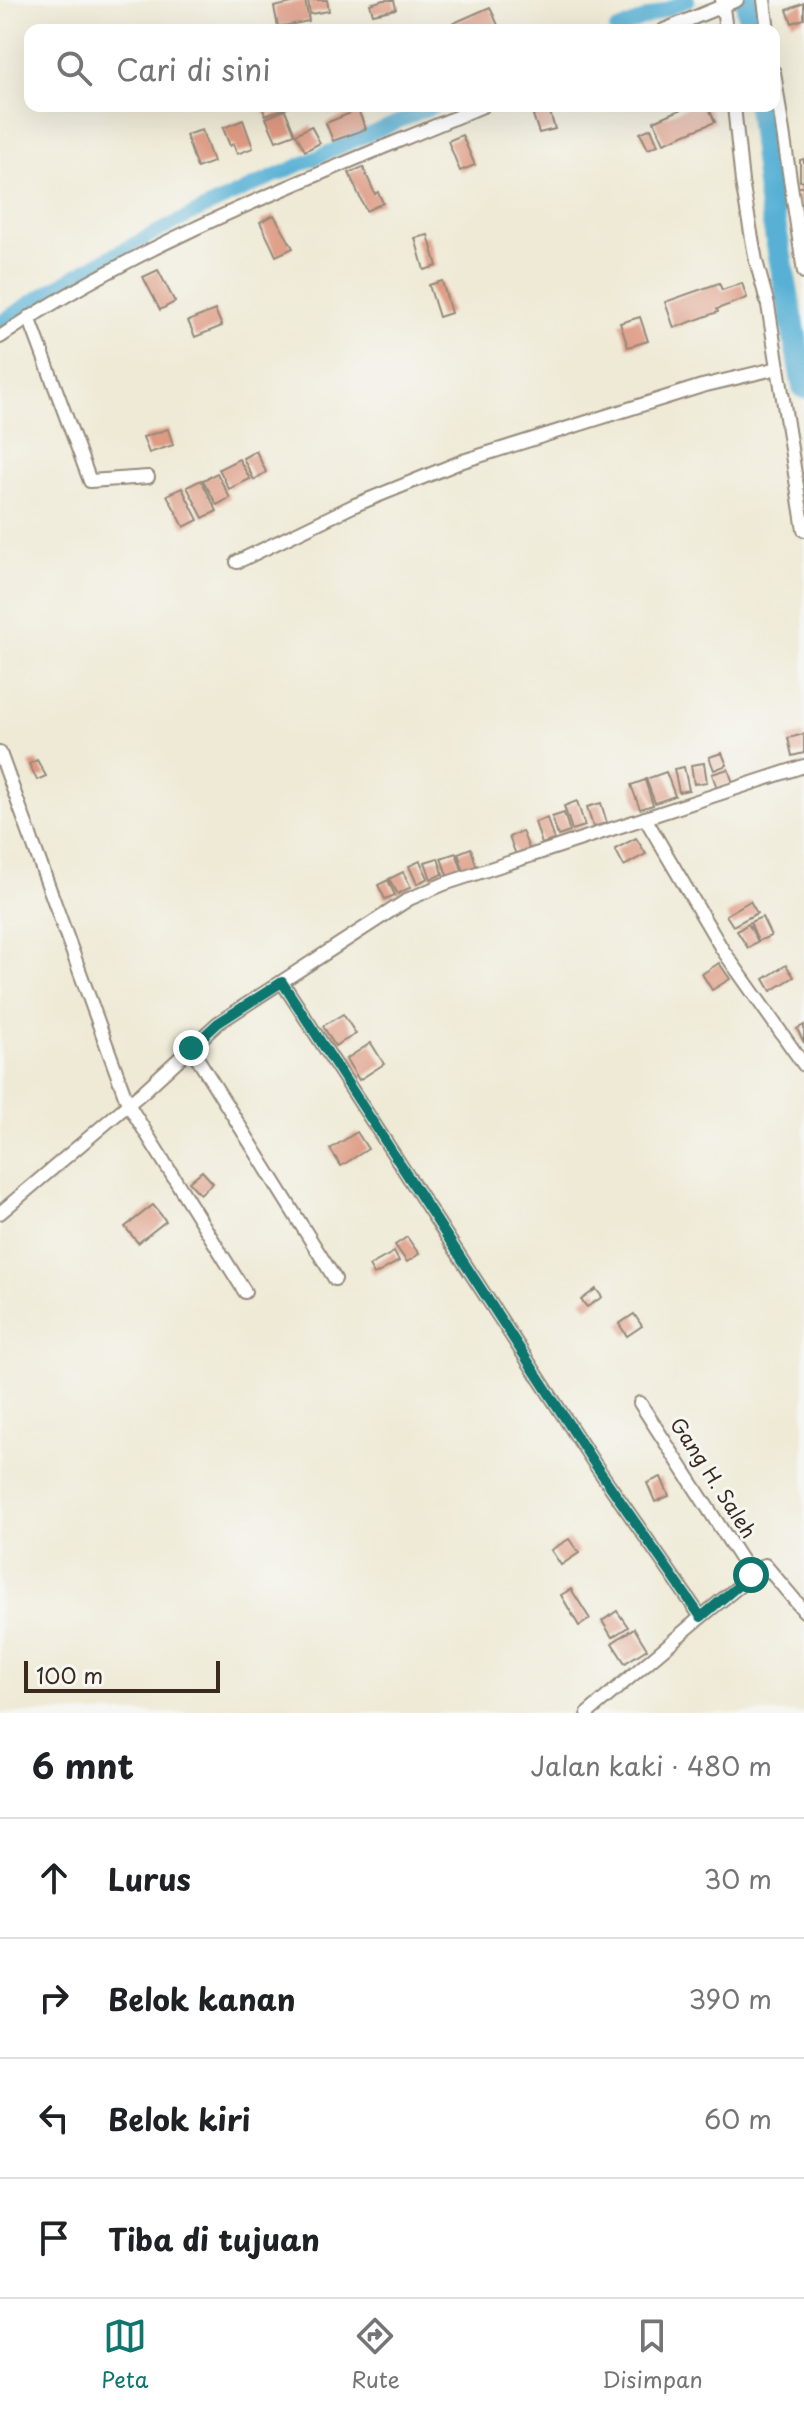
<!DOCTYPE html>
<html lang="id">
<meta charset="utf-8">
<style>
body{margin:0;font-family:"Playpen Sans",sans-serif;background:#f6f6f6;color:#202124}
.scale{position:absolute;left:24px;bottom:20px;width:196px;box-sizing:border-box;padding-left:8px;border:4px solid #3b2a1e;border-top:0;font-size:22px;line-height:28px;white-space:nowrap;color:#3b2a1e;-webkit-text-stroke:6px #f6f6f2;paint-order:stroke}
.stop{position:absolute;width:24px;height:24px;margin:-18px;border:6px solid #0f766e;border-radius:50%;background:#fff}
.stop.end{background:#0f766e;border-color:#fff;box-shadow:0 2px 8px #0008}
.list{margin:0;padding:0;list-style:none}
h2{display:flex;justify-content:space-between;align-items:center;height:104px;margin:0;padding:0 32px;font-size:34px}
h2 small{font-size:26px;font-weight:400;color:#757577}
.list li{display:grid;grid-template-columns:52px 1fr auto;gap:24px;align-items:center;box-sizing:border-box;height:120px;padding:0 32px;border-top:2px solid #e0e0e0}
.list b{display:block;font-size:30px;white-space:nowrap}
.list em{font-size:26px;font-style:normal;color:#757577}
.icon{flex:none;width:44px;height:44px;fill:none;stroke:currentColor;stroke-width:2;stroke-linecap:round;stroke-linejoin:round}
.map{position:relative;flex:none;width:804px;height:1713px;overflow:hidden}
.search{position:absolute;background:#fff;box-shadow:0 8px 32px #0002;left:24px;right:24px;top:24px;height:88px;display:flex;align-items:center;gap:20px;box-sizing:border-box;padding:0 28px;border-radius:16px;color:#757577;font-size:30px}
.sheet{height:584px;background:#fff}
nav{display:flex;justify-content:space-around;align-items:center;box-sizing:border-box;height:112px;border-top:2px solid #e0e0e0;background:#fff;font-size:22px;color:#757577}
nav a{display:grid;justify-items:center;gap:4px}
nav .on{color:#0f766e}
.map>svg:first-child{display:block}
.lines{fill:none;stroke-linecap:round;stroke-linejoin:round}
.canal{stroke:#58b1d5;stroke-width:14}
.river{stroke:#58b1d5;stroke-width:24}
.building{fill:#de9a82}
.street-casing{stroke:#958a7a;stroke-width:16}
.street{stroke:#fff;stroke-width:12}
.route{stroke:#0f766e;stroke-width:10}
.labels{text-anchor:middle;stroke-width:6;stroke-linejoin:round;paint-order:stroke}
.street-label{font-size:20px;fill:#3b2a1e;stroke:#f6f6f2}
</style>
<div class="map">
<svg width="804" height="1713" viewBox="0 0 804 1713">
<rect width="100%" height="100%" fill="#f6f6f2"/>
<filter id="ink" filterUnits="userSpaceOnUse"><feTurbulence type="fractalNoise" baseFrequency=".0125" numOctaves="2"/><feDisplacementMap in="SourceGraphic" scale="16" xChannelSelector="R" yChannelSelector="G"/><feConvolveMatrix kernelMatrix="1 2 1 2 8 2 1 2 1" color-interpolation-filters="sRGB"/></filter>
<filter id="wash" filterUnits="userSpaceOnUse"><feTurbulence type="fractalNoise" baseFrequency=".006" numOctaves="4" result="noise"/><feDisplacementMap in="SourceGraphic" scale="32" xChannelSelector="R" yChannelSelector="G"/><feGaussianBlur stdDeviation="1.8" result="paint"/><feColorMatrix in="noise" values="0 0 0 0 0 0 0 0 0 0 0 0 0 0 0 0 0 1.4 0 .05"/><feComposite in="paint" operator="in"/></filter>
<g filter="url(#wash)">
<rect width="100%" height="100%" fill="#efead6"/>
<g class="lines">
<g class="canal">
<polyline points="616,30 688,0"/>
<path d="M 0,322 C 136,232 286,171 434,106"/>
</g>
<g class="river">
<polyline points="747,0 751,30"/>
<polyline points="759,106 770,201 804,387"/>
</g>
</g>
<g id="blocks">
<g class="building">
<polygon points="305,0 309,21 278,27 274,7"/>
<polygon points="308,0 327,0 329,11 310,14"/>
<polygon points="384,0 394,0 396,9 373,14 370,4"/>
<polygon points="804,3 804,19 792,23 787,10"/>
<polygon points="490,7 500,30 438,30"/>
<polygon points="262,106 290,106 290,107 265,115"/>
<polygon points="530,106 548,106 555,129 539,133"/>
<polygon points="566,106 580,106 581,109 568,112"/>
<polygon points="689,106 708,106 715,122 664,143 654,121"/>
<polygon points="285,110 295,134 276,141 266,118"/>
<polygon points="358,110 366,129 333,141 326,123"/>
<polygon points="243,120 253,148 237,154 233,144 230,146 223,128"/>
<polygon points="311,126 320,143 305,151 296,134"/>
<polygon points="651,128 658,145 648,149 640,133"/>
<polygon points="202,130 213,162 197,168 186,135"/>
<polygon points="462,135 475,165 460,171 448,141"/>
<polygon points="804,159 804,181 800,181 800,160"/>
<polygon points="363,167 375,194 378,192 383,203 366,211 349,173"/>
<polygon points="797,187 804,187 804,214 801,214"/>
<polygon points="274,215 293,248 276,256 260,222"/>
<polygon points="428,235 437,266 424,270 415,238"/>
<polygon points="158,270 175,302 160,310 143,277"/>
<polygon points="442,281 451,313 439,317 429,285"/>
<polygon points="719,283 722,290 742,283 747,298 717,309 718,312 674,328 665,302"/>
<polygon points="215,310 222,326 195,337 188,321"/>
<polygon points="640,317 648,341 628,347 620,323"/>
<polygon points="168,429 173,445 149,453 143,437"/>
<polygon points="256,451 266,472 254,480 243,458"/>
<polygon points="239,459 250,479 229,489 219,469"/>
<polygon points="217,473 230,498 217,505 203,480"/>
<polygon points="201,480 217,511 203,518 187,487"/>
<polygon points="182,488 198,520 184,527 167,495"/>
<polygon points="804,734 804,753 792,756 788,738"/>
<polygon points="722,753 727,765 714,770 709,757"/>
<polygon points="37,760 46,776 37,780 29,764"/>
<polygon points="704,763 707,782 694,784 691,765"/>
<polygon points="684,767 689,790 679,792 674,769"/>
<polygon points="728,769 733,783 717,788 712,774"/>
<polygon points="666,772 675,796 655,803 646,779"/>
<polygon points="645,780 653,805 640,809 631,785"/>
<polygon points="577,801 585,826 572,830 564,806"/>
<polygon points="601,803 607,823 593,827 587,807"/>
<polygon points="564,813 570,832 558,836 552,817"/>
<polygon points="547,818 554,840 542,844 535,822"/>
<polygon points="522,831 530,851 517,857 509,837"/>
<polygon points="636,838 646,854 624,866 615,849"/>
<polygon points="471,848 477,869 464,872 458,853"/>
<polygon points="456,853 463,873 448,878 441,858"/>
<polygon points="438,858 443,874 431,879 425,862"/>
<polygon points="420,861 428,878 417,884 409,866"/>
<polygon points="403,872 411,887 398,894 389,879"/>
<polygon points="388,880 395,895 385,899 378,885"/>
<polygon points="750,901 757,913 733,926 726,915"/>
<polygon points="762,917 771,936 758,941 750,922"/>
<polygon points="748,924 758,941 748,948 737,931"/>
<polygon points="719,963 730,979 712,990 702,974"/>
<polygon points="786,965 794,977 771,991 764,979"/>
<polygon points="343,1014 356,1034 335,1046 323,1026"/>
<polygon points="804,1025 804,1043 797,1029"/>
<polygon points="371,1043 384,1064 359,1080 346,1059"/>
<polygon points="357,1132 368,1149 341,1166 330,1149"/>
<polygon points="202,1171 213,1183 200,1194 189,1182"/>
<polygon points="153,1205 166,1221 138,1243 125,1227"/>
<polygon points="407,1237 419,1254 407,1262 395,1245"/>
<polygon points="394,1252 399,1261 374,1275 369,1266"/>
<polygon points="596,1289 602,1297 587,1307 581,1300"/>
<polygon points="634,1314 642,1326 627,1336 619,1324"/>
<polygon points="661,1477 669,1496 655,1502 647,1483"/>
<polygon points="569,1539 579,1553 561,1565 551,1550"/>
<polygon points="571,1589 590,1619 579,1626 561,1595"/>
<polygon points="617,1611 628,1627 612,1637 602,1621"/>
<polygon points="634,1628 647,1649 625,1663 612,1643"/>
</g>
</g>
</g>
<g filter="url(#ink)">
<use href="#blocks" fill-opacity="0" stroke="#958a7a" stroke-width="2"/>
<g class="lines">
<defs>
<g id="street">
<polyline points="722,0 726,30"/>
<polyline points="764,0 768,30"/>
<polyline points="664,30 737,0"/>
<polyline points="774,72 804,272"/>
<polyline points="734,106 742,182 756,261 768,305 804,530"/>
<polyline points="29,317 90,481 148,477"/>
<path d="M 0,337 C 148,237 319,175 483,106"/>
<polyline points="237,562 355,505 463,461 702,386 778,368"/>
<polyline points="0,753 128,1104 245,1292"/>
<polyline points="645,818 722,949 804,1065"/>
<polyline points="282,982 594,1463 701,1617 765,1565 804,1611"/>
<polyline points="191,1048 335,1279"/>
<polyline points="0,1213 144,1091 218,1023 409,899 444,884 804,766"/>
<polyline points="640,1403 751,1575"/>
<polyline points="588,1713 701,1617"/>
</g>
</defs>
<use href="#street" class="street-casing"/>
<use href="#street" class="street"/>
</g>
</g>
<g class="lines" filter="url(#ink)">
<polyline class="route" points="191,1048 218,1023 282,982 594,1463 701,1617 751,1575"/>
</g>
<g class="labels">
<g class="street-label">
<text transform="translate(713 1478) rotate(57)" y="7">Gang H. Saleh</text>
</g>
</g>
</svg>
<div class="scale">100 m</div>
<div class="stop" style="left:751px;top:1575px"></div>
<div class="stop end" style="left:191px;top:1048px"></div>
<div class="search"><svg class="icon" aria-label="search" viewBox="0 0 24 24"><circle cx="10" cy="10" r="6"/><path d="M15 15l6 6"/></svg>Cari di sini</div>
</div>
<section class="sheet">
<h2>6 mnt<small>Jalan kaki · 480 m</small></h2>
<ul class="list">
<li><svg class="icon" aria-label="ahead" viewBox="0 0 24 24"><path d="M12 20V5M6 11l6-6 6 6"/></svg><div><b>Lurus</b></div><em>30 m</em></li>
<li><svg class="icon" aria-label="right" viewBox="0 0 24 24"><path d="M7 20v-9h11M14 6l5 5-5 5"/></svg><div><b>Belok kanan</b></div><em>390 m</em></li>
<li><svg class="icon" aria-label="left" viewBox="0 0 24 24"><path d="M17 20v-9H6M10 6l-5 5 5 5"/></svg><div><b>Belok kiri</b></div><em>60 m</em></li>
<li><svg class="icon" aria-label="arrive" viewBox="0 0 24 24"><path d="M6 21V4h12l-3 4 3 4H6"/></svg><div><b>Tiba di tujuan</b></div></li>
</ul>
</section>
<nav>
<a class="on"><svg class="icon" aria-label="map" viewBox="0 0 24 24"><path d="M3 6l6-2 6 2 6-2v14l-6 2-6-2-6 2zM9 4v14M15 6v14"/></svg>Peta</a>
<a><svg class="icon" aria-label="directions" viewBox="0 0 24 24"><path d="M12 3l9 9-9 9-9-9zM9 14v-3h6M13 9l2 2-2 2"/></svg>Rute</a>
<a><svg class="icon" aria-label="saved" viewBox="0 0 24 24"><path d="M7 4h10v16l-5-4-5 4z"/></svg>Disimpan</a>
</nav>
